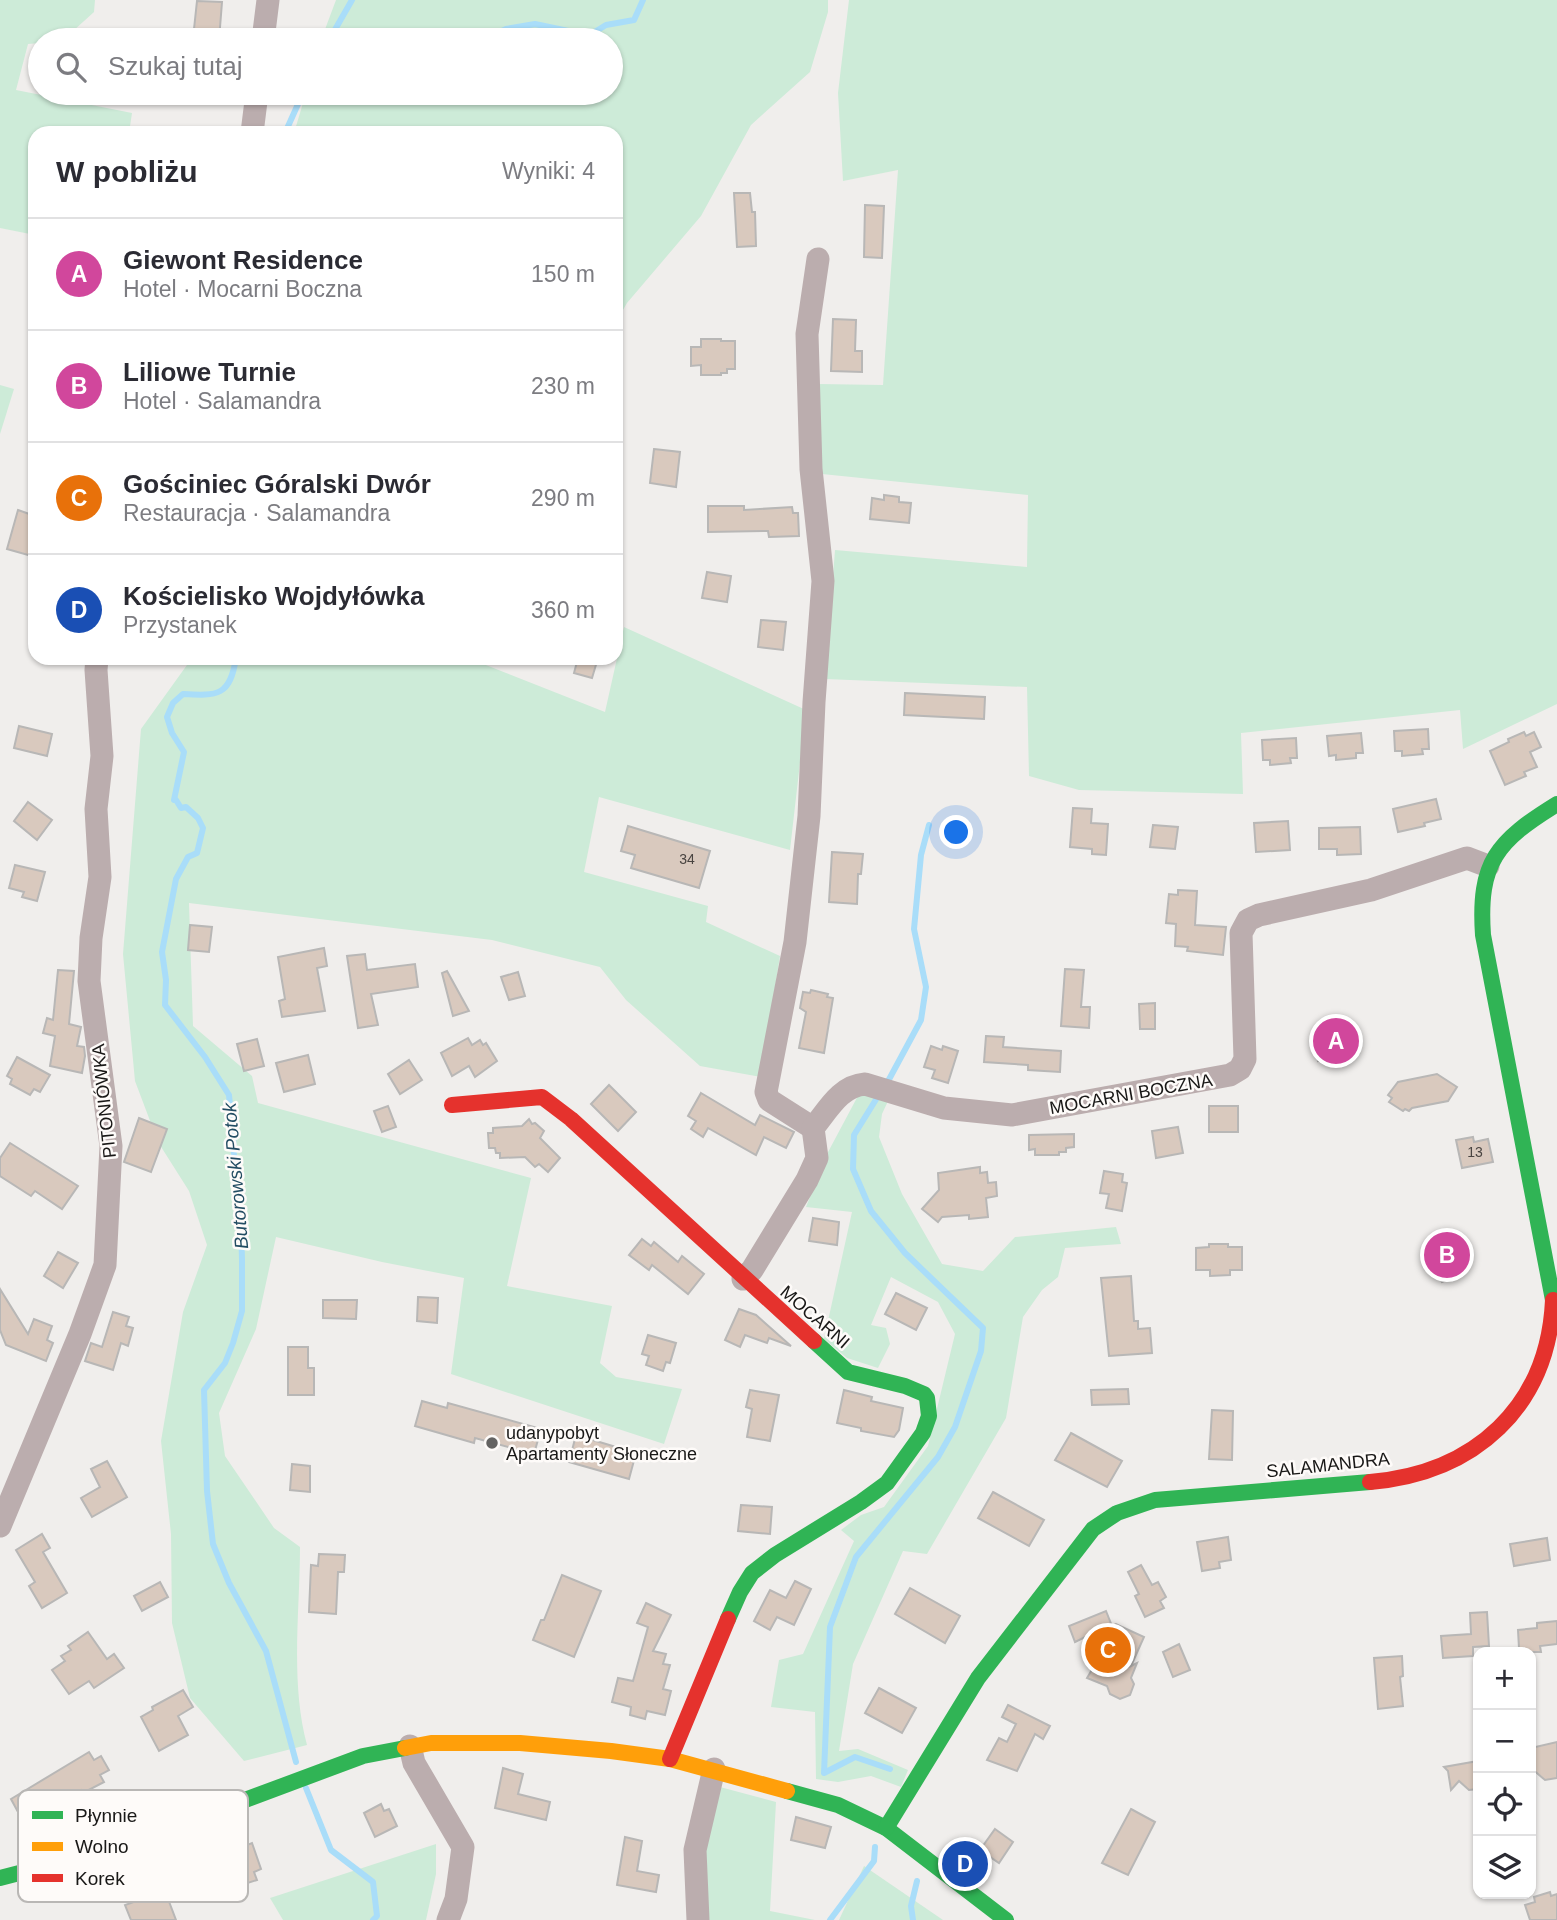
<!DOCTYPE html>
<html lang="pl">
<meta charset="utf-8">
<style>
body{margin:0;font-family:Helvetica,sans-serif;background:#f2f2f3;color:#2b2b33}
.controls{position:absolute;right:21px;bottom:21px;display:grid;overflow:hidden;border-radius:14px;box-shadow:0 2px 5px #0004}
.controls button{width:63px;height:63px;display:grid;place-items:center;padding:0;border:0;border-bottom:2px solid #e1e1e2;background:#fff;color:#2b2b33;font:35px sans-serif}
.you{position:absolute;left:957px;top:833px;width:24px;height:24px;margin:-18px;border:5px solid #fff;border-radius:50%;background:#1a73e8;box-shadow:0 0 0 10px #1a73e833}
.badge{display:grid;place-items:center;width:46px;height:46px;border-radius:50%;background:#646362;color:#fff;font-size:23px;font-weight:700}
.pin{position:absolute;translate:-50% -50%;border:4px solid #fff;box-shadow:0 2px 7px #0006}
.list{margin:0;padding:0;list-style:none}
h2{display:flex;justify-content:space-between;align-items:center;height:91px;margin:0;padding:0 28px;font-size:30px}
h2 small{font-size:23px;font-weight:400;color:#7c7c81}
.list li{display:grid;grid-template-columns:46px 1fr auto;gap:21px;align-items:center;box-sizing:border-box;height:112px;padding:0 28px;border-top:2px solid #e1e1e2}
.list b{display:block;font-size:26px;white-space:nowrap}
.list p{margin:0;font-size:23px;white-space:nowrap;color:#7c7c81}
.list em{font-size:23px;font-style:normal;color:#7c7c81}
.icon{flex:none;width:38px;height:38px;fill:none;stroke:currentColor;stroke-width:2;stroke-linecap:round;stroke-linejoin:round}
.map{position:relative;flex:none;width:1557px;height:1920px;overflow:hidden}
.search{position:absolute;background:#fff;box-shadow:0 2px 5px #0004;left:28px;top:28px;width:595px;height:77px;display:flex;align-items:center;gap:18px;box-sizing:border-box;padding:0 24px;border-radius:38px;color:#7c7c81;font-size:26px}
.panel{position:absolute;background:#fff;box-shadow:0 2px 5px #0004;left:28px;top:126px;width:595px;height:539px;border-radius:21px}
.map>svg:first-child{display:block}
.green{fill:#cdebd8}
.lines{fill:none;stroke-linecap:round;stroke-linejoin:round}
.stream{stroke:#a9ddf9;stroke-width:6}
.building{fill:#d9c9be;stroke:#b8b7b6;stroke-width:2}
.street{stroke:#bbadae;stroke-width:23}
.fast{stroke:#30b455;stroke-width:16}
.slow{stroke:#ff9f0a;stroke-width:16}
.jam{stroke:#e5322d;stroke-width:16}
.poi-dot{fill:#646362;stroke:#fefbf9;stroke-width:2.5}
.labels{text-anchor:middle;stroke-width:5;stroke-linejoin:round;paint-order:stroke}
.number-label{font-size:14px;fill:#494441}
.street-label{font-size:18px;fill:#191817;stroke:#fefbf9}
.poi-label{font-size:18px;fill:#191817;stroke:#fefbf9;text-anchor:start}
.water-label{font-size:19px;font-style:italic;fill:#234d63;stroke:#fefbf9}
.key{fill:#fefbf9;stroke:#b9b7b5;stroke-width:2}
.key-label{font-size:19px;fill:#191817}
</style>
<div class="map">
<svg width="1557" height="1920" viewBox="0 0 1557 1920">
<rect width="100%" height="100%" fill="#f0eeec"/>
<g class="green">
<polygon points="0,0 95,0 94,12 63,40 40,40 40,43 28,44 16,90 132,113 129,133 35,133 35,235 0,228"/>
<polygon points="336,0 828,0 828,12 810,72 751,125 701,216 627,303 616,322 616,133 294,133 306,93 611,93 611,40 321,40"/>
<polygon points="849,0 1557,0 1557,704 1463,749 1460,710 1241,733 1243,794 1079,790 1029,776 1027,687 825,679 835,550 1027,567 1028,495 822,474 818,384 883,385 898,170 843,181 838,93"/>
<polygon points="0,385 14,389 0,434"/>
<path d="M 624,627 L 806,710 L 790,850 L 599,797 L 584,872 L 708,906 L 706,922 L 780,956 L 761,1077 L 700,1066 L 626,1000 L 600,967 L 492,940 L 189,903 L 193,1026 L 252,1076 L 258,1103 L 531,1178 L 507,1286 L 612,1306 L 600,1363 L 616,1377 L 682,1389 L 664,1444 L 451,1374 L 464,1278 L 382,1262 L 276,1237 L 256,1329 L 219,1413 L 225,1456 L 274,1528 L 300,1547 C 300,1611 290,1682 307,1745 L 244,1761 L 190,1698 L 172,1623 L 171,1534 L 161,1441 L 183,1312 L 207,1245 L 189,1191 L 158,1142 L 135,1081 L 123,954 L 141,729 L 192,658 L 468,658 L 605,712 Z"/>
<polygon points="860,1092 889,1099 882,1114 879,1137 902,1194 942,1264 983,1271 1015,1237 1116,1227 1121,1244 1065,1248 1058,1277 1042,1290 1023,1317 1006,1418 927,1554 903,1551 853,1664 839,1751 858,1749 908,1770 901,1787 871,1776 838,1782 816,1779 815,1712 771,1707 779,1660 803,1654 854,1541 841,1530 861,1515 884,1507 928,1446 955,1334 938,1302 891,1277 871,1325 886,1328 890,1344 878,1368 847,1358 824,1339 852,1212 806,1207 827,1154"/>
<polygon points="720,1787 776,1802 770,1911 815,1920 707,1920 703,1845"/>
<polygon points="436,1844 436,1874 426,1920 283,1920 270,1898"/>
<polygon points="864,1866 943,1920 839,1920"/>
</g>
<g class="lines">
<g class="stream">
<polyline points="329,40 352,0"/>
<polyline points="483,40 506,29 535,24 573,32 593,33 606,25 634,20 643,0"/>
<polyline points="285,133 303,93"/>
<path d="M 236,658 C 230,696 218,696 183,694 L 173,703 L 167,717 L 172,733 L 184,752 L 174,800 L 176,800 L 181,808 L 186,807 L 198,818 L 203,828 L 197,853 L 188,857 L 176,879 L 162,952 L 166,980 L 165,1005 L 205,1057 L 229,1095 L 233,1135 L 236,1199 L 241,1225 L 242,1259 L 242,1311 L 233,1343 L 225,1363 L 204,1390 L 207,1491 L 213,1544 L 229,1583 L 266,1651 L 296,1762"/>
<polyline points="886,1085 921,1020 926,987 914,929 921,855 929,825"/>
<polyline points="880,1093 854,1135 853,1169 871,1211 905,1253 983,1328 981,1351 955,1427 938,1457 856,1557 830,1627 824,1773 855,1757 890,1769"/>
<polyline points="306,1788 331,1850 373,1882 377,1916 373,1920"/>
<polyline points="830,1920 874,1861 875,1847"/>
<polyline points="913,1920 911,1906 917,1881"/>
</g>
</g>
<g class="building">
<polygon points="197,1 222,2 219,40 202,40 203,30 194,29"/>
<polygon points="734,193 750,193 752,212 755,212 756,246 737,247"/>
<polygon points="865,205 884,206 882,258 864,257"/>
<polygon points="833,319 856,320 855,351 862,351 862,372 831,371"/>
<polygon points="701,339 721,339 721,341 735,341 735,369 727,369 727,373 721,373 721,375 701,375 701,365 691,366 691,347 701,347"/>
<polygon points="654,449 680,452 676,487 650,483"/>
<polygon points="884,495 899,497 899,502 911,503 909,523 870,519 872,498 884,500"/>
<polygon points="708,506 744,506 744,510 792,507 793,513 798,513 799,536 769,537 768,531 708,532"/>
<polygon points="18,510 35,516 35,557 7,549"/>
<polygon points="707,572 731,576 727,602 702,598"/>
<polygon points="761,620 786,622 783,650 758,647"/>
<polygon points="578,658 598,658 592,678 574,673"/>
<polygon points="905,693 985,697 984,719 904,715"/>
<polygon points="19,726 52,734 47,756 14,748"/>
<polygon points="1428,729 1429,749 1422,749 1423,754 1402,756 1402,751 1395,751 1394,731"/>
<polygon points="1524,732 1526,736 1534,732 1541,747 1530,752 1537,767 1524,772 1526,776 1505,785 1490,751 1509,742 1508,739"/>
<polygon points="1361,733 1363,753 1356,753 1356,758 1336,760 1336,755 1329,756 1327,736"/>
<polygon points="1296,738 1297,758 1290,758 1291,763 1270,765 1270,760 1263,760 1262,740"/>
<polygon points="1436,799 1441,819 1424,823 1425,826 1398,832 1393,809"/>
<polygon points="28,802 52,820 37,840 14,821"/>
<polygon points="1073,808 1092,809 1091,823 1108,824 1106,855 1092,854 1092,849 1070,847"/>
<polygon points="1288,821 1290,850 1256,852 1254,823"/>
<polygon points="1153,825 1178,827 1175,849 1150,847"/>
<polygon points="628,826 710,851 699,888 631,868 635,855 621,851"/>
<polygon points="1360,827 1361,854 1337,855 1337,849 1319,849 1319,828"/>
<polygon points="832,852 863,854 861,874 858,874 857,904 829,902"/>
<polygon points="15,865 45,872 37,901 22,897 24,892 9,888"/>
<polygon points="1178,890 1197,891 1195,925 1226,927 1223,955 1187,951 1188,947 1175,946 1176,924 1166,923 1169,894 1178,895"/>
<polygon points="190,925 212,927 209,952 188,950"/>
<polygon points="324,948 327,966 317,968 325,1011 282,1017 279,1001 285,999 278,957"/>
<polygon points="365,954 367,970 415,964 418,987 371,994 378,1025 358,1028 347,956"/>
<polygon points="1065,969 1084,970 1081,1007 1090,1007 1089,1028 1061,1026"/>
<polygon points="58,970 74,971 69,1024 81,1027 77,1046 84,1047 85,1056 82,1073 50,1066 55,1036 43,1033 47,1018 53,1020"/>
<polygon points="447,971 469,1011 453,1016 442,973"/>
<polygon points="518,972 525,996 509,1000 501,977"/>
<polygon points="811,990 828,994 827,997 833,998 824,1053 799,1048 806,1012 800,1008 803,992 810,993"/>
<polygon points="1155,1003 1155,1029 1140,1029 1139,1004"/>
<polygon points="1354,1027 1359,1053 1318,1061 1313,1035"/>
<polygon points="986,1036 1004,1037 1003,1047 1061,1051 1060,1072 1028,1070 1028,1065 984,1062"/>
<polygon points="468,1038 472,1045 480,1040 483,1045 486,1043 497,1061 475,1077 469,1066 452,1076 441,1053"/>
<polygon points="257,1039 264,1066 244,1071 237,1044"/>
<polygon points="931,1046 942,1050 943,1046 958,1051 948,1083 932,1078 935,1070 924,1067"/>
<polygon points="308,1055 315,1084 284,1092 276,1063"/>
<polygon points="17,1057 50,1075 40,1092 34,1089 30,1095 10,1084 12,1079 7,1076"/>
<polygon points="409,1060 422,1080 400,1094 388,1074"/>
<polygon points="1437,1074 1457,1087 1448,1101 1412,1108 1409,1111 1405,1109 1403,1111 1389,1102 1392,1098 1388,1095 1398,1082"/>
<polygon points="609,1085 636,1112 618,1131 591,1104"/>
<polygon points="701,1093 755,1125 760,1115 794,1132 786,1148 764,1137 756,1155 708,1128 703,1137 691,1129 696,1121 688,1116"/>
<polygon points="388,1106 396,1127 382,1132 374,1111"/>
<rect x="1209" y="1106" width="29" height="26"/>
<polygon points="139,1118 167,1129 151,1172 124,1162"/>
<polygon points="529,1119 532,1124 535,1123 544,1131 540,1138 560,1158 548,1172 539,1164 535,1167 525,1157 500,1158 500,1153 496,1153 495,1148 489,1148 488,1133 493,1133 493,1128 522,1126"/>
<polygon points="1178,1127 1183,1153 1156,1158 1152,1131"/>
<polygon points="1074,1134 1074,1147 1066,1148 1066,1152 1059,1152 1059,1155 1035,1155 1035,1149 1029,1150 1029,1135"/>
<polygon points="1473,1137 1474,1142 1488,1139 1493,1162 1462,1168 1456,1140"/>
<polygon points="10,1143 78,1186 62,1209 35,1191 31,1196 0,1176 0,1158"/>
<polygon points="980,1167 980,1173 987,1172 988,1183 996,1182 997,1196 986,1198 988,1217 969,1219 969,1215 942,1217 938,1222 922,1209 939,1190 938,1173"/>
<polygon points="1104,1171 1123,1174 1122,1182 1127,1183 1122,1211 1106,1208 1109,1194 1100,1193"/>
<polygon points="813,1218 839,1222 837,1245 809,1241"/>
<polygon points="1447,1234 1451,1243 1457,1240 1464,1255 1458,1258 1465,1272 1442,1282 1429,1254 1434,1251 1429,1242"/>
<polygon points="642,1239 651,1246 654,1242 678,1262 682,1256 704,1274 688,1294 652,1265 649,1270 629,1255"/>
<polygon points="1209,1244 1228,1244 1228,1247 1242,1247 1242,1270 1230,1270 1230,1275 1210,1276 1210,1270 1196,1270 1196,1248 1209,1247"/>
<polygon points="58,1252 78,1263 63,1288 44,1276"/>
<polygon points="1131,1276 1134,1321 1138,1321 1138,1329 1150,1328 1152,1353 1109,1356 1101,1278"/>
<polygon points="0,1289 28,1334 34,1319 52,1326 47,1340 53,1343 46,1361 6,1345 0,1330"/>
<polygon points="896,1293 927,1308 916,1330 885,1314"/>
<polygon points="418,1297 438,1298 437,1323 417,1321"/>
<polygon points="323,1300 357,1300 356,1319 323,1318"/>
<polygon points="739,1309 756,1315 791,1346 769,1338 767,1343 745,1335 740,1347 725,1340"/>
<polygon points="113,1312 129,1317 126,1326 133,1328 128,1346 121,1343 113,1370 85,1361 91,1343 102,1347"/>
<polygon points="648,1335 676,1343 670,1363 666,1362 663,1371 646,1365 649,1356 642,1354"/>
<polygon points="288,1347 308,1347 308,1368 314,1368 314,1395 288,1395"/>
<polygon points="1128,1389 1129,1404 1092,1405 1091,1390"/>
<polygon points="750,1390 779,1395 770,1441 747,1437 752,1409 746,1407"/>
<polygon points="844,1390 872,1397 871,1401 903,1408 899,1430 894,1437 861,1431 861,1428 837,1423"/>
<polygon points="422,1401 447,1408 448,1403 541,1429 534,1454 475,1438 474,1443 415,1426"/>
<polygon points="1212,1410 1233,1411 1232,1460 1209,1459"/>
<polygon points="1071,1433 1122,1461 1107,1487 1055,1460"/>
<polygon points="576,1435 636,1453 629,1479 569,1462"/>
<polygon points="107,1461 127,1497 92,1517 81,1498 100,1487 91,1469"/>
<polygon points="292,1464 310,1466 310,1492 290,1490"/>
<polygon points="993,1492 1044,1520 1029,1546 978,1518"/>
<polygon points="741,1505 772,1507 770,1534 738,1531"/>
<polygon points="42,1534 50,1548 43,1552 67,1593 42,1608 29,1586 35,1582 16,1550"/>
<polygon points="1228,1537 1231,1560 1219,1562 1220,1568 1202,1571 1197,1542"/>
<polygon points="1547,1538 1550,1560 1514,1566 1510,1544"/>
<polygon points="319,1554 345,1555 344,1572 338,1572 336,1614 309,1612 311,1565 318,1566"/>
<polygon points="1141,1565 1152,1585 1158,1582 1166,1597 1160,1601 1164,1608 1145,1617 1135,1596 1139,1594 1128,1572"/>
<polygon points="562,1575 601,1591 574,1657 533,1640 541,1620 544,1620"/>
<polygon points="795,1581 811,1589 794,1625 777,1617 770,1630 754,1621 770,1590 786,1598"/>
<polygon points="160,1582 168,1597 142,1611 134,1596"/>
<polygon points="910,1588 960,1616 945,1643 895,1614"/>
<polygon points="646,1603 671,1615 653,1651 666,1654 663,1664 670,1665 663,1689 671,1691 665,1715 647,1711 645,1719 630,1715 631,1707 612,1702 618,1678 633,1681 648,1627 637,1623"/>
<polygon points="1106,1611 1112,1626 1116,1624 1144,1637 1131,1666 1137,1663 1131,1678 1134,1684 1130,1695 1120,1699 1110,1694 1107,1686 1087,1678 1096,1663 1085,1637 1075,1642 1069,1626"/>
<polygon points="1487,1612 1489,1646 1473,1647 1473,1656 1443,1658 1441,1636 1471,1634 1470,1613"/>
<polygon points="1557,1621 1557,1644 1540,1646 1541,1652 1524,1652 1523,1648 1519,1648 1518,1630 1537,1628 1537,1623"/>
<polygon points="88,1632 107,1659 114,1654 124,1668 94,1688 89,1681 69,1694 52,1670 65,1661 61,1656 71,1650 68,1646"/>
<polygon points="1179,1644 1190,1670 1173,1677 1163,1652"/>
<polygon points="1402,1656 1403,1676 1400,1677 1403,1706 1378,1709 1374,1658"/>
<polygon points="879,1688 916,1708 902,1733 865,1713"/>
<polygon points="183,1690 193,1707 178,1716 188,1735 159,1751 141,1717 153,1710 152,1707"/>
<polygon points="1008,1705 1050,1726 1043,1739 1035,1734 1017,1771 987,1760 999,1738 1007,1742 1016,1724 1002,1717"/>
<polygon points="1557,1742 1557,1778 1545,1780 1531,1768 1531,1748"/>
<polygon points="89,1752 94,1760 101,1756 109,1770 100,1775 104,1782 83,1793 81,1790 45,1809 47,1813 25,1825 11,1799"/>
<polygon points="1478,1761 1478,1789 1469,1790 1459,1781 1451,1790 1448,1771 1444,1767"/>
<polygon points="503,1768 523,1774 518,1794 550,1802 546,1820 495,1808"/>
<polygon points="381,1804 384,1811 389,1809 397,1826 375,1837 364,1813"/>
<polygon points="1131,1809 1155,1822 1128,1875 1102,1863"/>
<polygon points="796,1817 831,1827 825,1848 791,1840"/>
<polygon points="995,1829 1013,1842 999,1863 980,1850"/>
<polygon points="625,1837 642,1841 637,1871 659,1875 656,1892 617,1885"/>
<polygon points="252,1843 261,1869 254,1872 257,1880 226,1890 215,1858"/>
<polygon points="165,1891 176,1920 131,1920 125,1905"/>
<polygon points="1550,1892 1551,1896 1557,1894 1557,1920 1530,1920 1525,1905 1535,1902 1534,1897"/>
</g>
<g class="lines">
<g class="street">
<polyline points="263,40 268,0"/>
<polyline points="252,133 257,93"/>
<polyline points="813,1128 769,1100 766,1092 795,942 809,816 814,702 823,581 811,469 807,334 818,259"/>
<path d="M 743,1279 L 752,1270 L 807,1180 L 817,1158 L 813,1128 C 828,1110 840,1086 865,1084 L 944,1108 L 1012,1115 L 1230,1075 L 1240,1069 L 1245,1059 L 1241,933 L 1248,920 L 1259,915 L 1371,890 L 1467,858 L 1488,866"/>
<polyline points="0,1526 80,1334 105,1265 111,1146 89,981 91,938 100,877 96,809 102,756 96,670 97,658"/>
<polyline points="410,1746 414,1763 463,1847 456,1899 448,1920"/>
<polyline points="698,1920 695,1850 714,1769"/>
</g>
<g class="fast">
<path d="M 1553,1300 L 1483,935 C 1478,862 1497,841 1557,804"/>
<polyline points="728,1619 740,1592 752,1573 775,1555 861,1502 887,1483 923,1433 929,1416 927,1398 924,1394 905,1386 848,1372 814,1341"/>
<polyline points="787,1791 838,1805 886,1828 1006,1920"/>
<polyline points="886,1828 978,1678 1093,1529 1117,1513 1155,1500 1370,1482"/>
<polyline points="0,1878 116,1848 363,1756 405,1748"/>
</g>
<polyline class="slow" points="405,1748 431,1743 520,1743 611,1751 670,1759 787,1791"/>
<g class="jam">
<polyline points="452,1105 542,1097 571,1119 814,1341"/>
<path d="M 1370,1482 C 1475,1473 1548,1407 1553,1300"/>
<polyline points="670,1759 728,1619"/>
</g>
</g>
<circle class="poi-dot" cx="492" cy="1443" r="7"/>
<g class="labels">
<g class="number-label">
<text x="687" y="864">34</text>
<text x="1475" y="1157">13</text>
</g>
<g class="street-label">
<text transform="translate(1131 1094) rotate(-10)" y="6">MOCARNI BOCZNA</text>
<text transform="translate(104 1101) rotate(-96)" y="6">PITONIÓWKA</text>
<text transform="translate(815 1317) rotate(41)" y="6">MOCARNI</text>
<text transform="translate(1328 1465) rotate(-6)" y="6">SALAMANDRA</text>
</g>
<g class="poi-label">
<text x="506" y="1439">udanypobyt<tspan x="506" dy="21">Apartamenty Słoneczne</tspan></text>
</g>
<g class="water-label">
<text transform="translate(235 1176) rotate(-95)" y="7">Butorowski Potok</text>
</g>
</g>
<rect x="18" y="1790" width="230" height="112" rx="10" class="key"/>
<rect x="32" y="1811" width="31" height="8" fill="#30b455"/>
<rect x="32" y="1842" width="31" height="9" fill="#ff9f0a"/>
<rect x="32" y="1874" width="31" height="8" fill="#e5322d"/>
<g class="key-label">
<text x="75" y="1822">Płynnie</text>
<text x="75" y="1853">Wolno</text>
<text x="75" y="1885">Korek</text>
</g>
</svg>
<div class="controls">
<button>+</button>
<button>−</button>
<button><svg class="icon" aria-label="locate" viewBox="0 0 24 24"><circle cx="12" cy="12" r="6"/><path d="M12 2v4M12 18v4M2 12h4M18 12h4"/></svg></button>
<button><svg class="icon" aria-label="layers" viewBox="0 0 24 24"><path d="M12 4l9 5-9 5-9-5zM3 14l9 5 9-5"/></svg></button>
</div>
<div class="you"></div>
<div class="pin badge" style="left:1336px;top:1041px;background:#d1479c">A</div>
<div class="pin badge" style="left:1447px;top:1255px;background:#d1479c">B</div>
<div class="pin badge" style="left:1108px;top:1650px;background:#e8710a">C</div>
<div class="pin badge" style="left:965px;top:1864px;background:#1a4fb4">D</div>
<div class="search"><svg class="icon" aria-label="search" viewBox="0 0 24 24"><circle cx="10" cy="10" r="6"/><path d="M15 15l6 6"/></svg>Szukaj tutaj</div>
<section class="panel">
<h2>W pobliżu<small>Wyniki: 4</small></h2>
<ul class="list">
<li><span class="badge" style="background:#d1479c">A</span><div><b>Giewont Residence</b><p>Hotel · Mocarni Boczna</p></div><em>150 m</em></li>
<li><span class="badge" style="background:#d1479c">B</span><div><b>Liliowe Turnie</b><p>Hotel · Salamandra</p></div><em>230 m</em></li>
<li><span class="badge" style="background:#e8710a">C</span><div><b>Gościniec Góralski Dwór</b><p>Restauracja · Salamandra</p></div><em>290 m</em></li>
<li><span class="badge" style="background:#1a4fb4">D</span><div><b>Kościelisko Wojdyłówka</b><p>Przystanek</p></div><em>360 m</em></li>
</ul>
</section>
</div>
